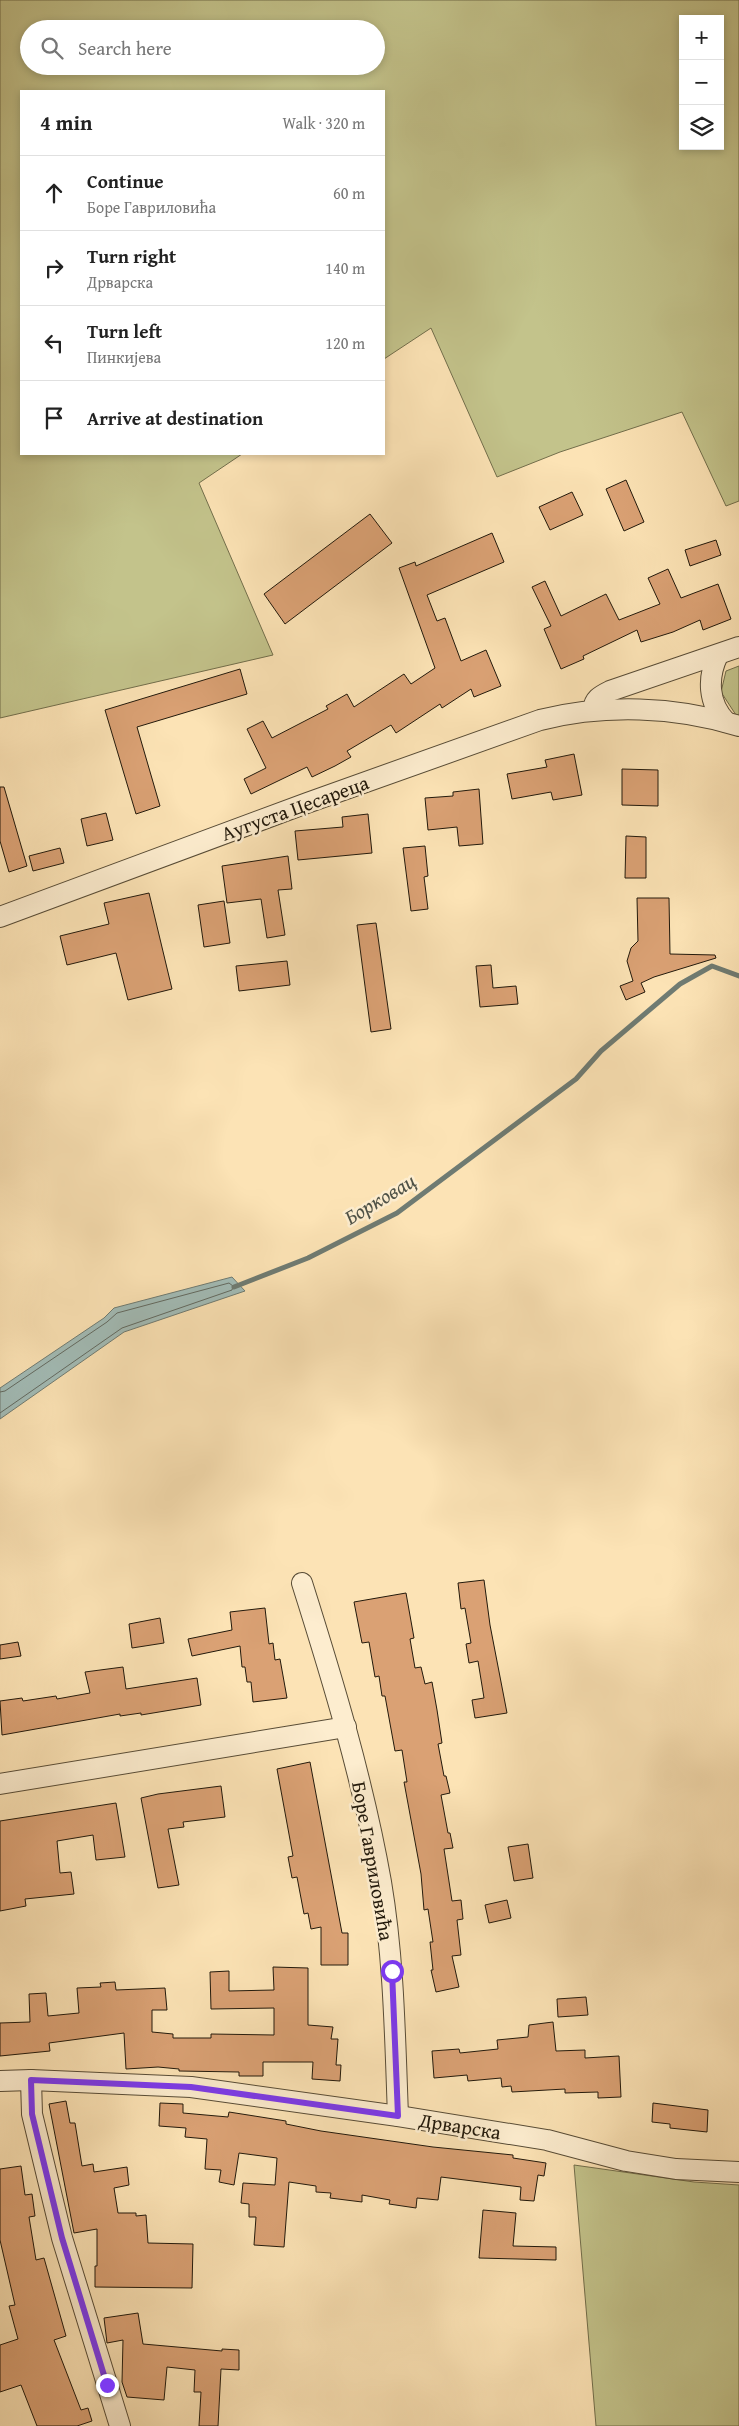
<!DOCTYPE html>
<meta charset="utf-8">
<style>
body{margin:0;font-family:"Gentium Book Plus",serif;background:#f2f2f2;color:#222}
.controls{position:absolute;right:15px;top:15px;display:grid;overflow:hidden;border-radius:0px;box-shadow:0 2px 8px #0003}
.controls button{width:45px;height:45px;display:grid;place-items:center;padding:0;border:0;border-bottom:1px solid #e0e0e0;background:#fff;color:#222;font:25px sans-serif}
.stop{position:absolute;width:15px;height:15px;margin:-11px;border:4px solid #7c3aed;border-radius:50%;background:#fff}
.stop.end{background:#7c3aed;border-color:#fff;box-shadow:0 1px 5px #0008}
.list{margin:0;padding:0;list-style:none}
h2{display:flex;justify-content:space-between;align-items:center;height:65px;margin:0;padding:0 20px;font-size:21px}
h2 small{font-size:16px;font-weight:400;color:#767676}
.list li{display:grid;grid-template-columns:32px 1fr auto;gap:15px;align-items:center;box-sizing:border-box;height:75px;padding:0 20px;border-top:1px solid #e0e0e0}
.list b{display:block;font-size:19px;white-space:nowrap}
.list p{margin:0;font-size:16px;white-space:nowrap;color:#767676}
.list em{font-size:16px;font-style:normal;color:#767676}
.icon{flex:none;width:28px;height:28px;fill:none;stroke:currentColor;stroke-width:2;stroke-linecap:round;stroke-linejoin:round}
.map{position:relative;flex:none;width:739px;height:2426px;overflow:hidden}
.search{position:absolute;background:#fff;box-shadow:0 2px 8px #0003;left:20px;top:20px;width:365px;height:55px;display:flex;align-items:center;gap:12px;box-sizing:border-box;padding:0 18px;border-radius:28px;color:#767676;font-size:19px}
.panel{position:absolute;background:#fff;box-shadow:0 2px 8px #0003;left:20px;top:90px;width:365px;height:365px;border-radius:0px}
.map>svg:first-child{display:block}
.green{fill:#c3c38b;stroke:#726e4b;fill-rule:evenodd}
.water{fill:#a2bcb7;stroke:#6f7b72}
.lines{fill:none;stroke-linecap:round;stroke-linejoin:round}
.shore{stroke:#626a61;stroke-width:1}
.stream{stroke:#6f7b72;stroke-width:5}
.building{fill:#daa174;stroke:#22190b}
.street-casing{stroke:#584c36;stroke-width:22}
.street{stroke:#fdedcf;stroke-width:20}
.route{stroke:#7c3aed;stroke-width:6}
.labels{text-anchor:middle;stroke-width:5;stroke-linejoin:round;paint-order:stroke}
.street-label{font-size:20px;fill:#22190b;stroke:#fdedcf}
.water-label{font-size:21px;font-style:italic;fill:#4f5247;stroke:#fdedcf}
</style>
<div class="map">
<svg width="739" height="2426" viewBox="0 0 739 2426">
<rect width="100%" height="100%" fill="#fce3b5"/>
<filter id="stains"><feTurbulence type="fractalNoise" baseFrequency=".004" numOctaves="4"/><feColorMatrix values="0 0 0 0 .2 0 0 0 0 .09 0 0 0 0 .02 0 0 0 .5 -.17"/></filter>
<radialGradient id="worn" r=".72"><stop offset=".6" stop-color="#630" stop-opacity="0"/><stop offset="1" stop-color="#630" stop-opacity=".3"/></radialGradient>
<g class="green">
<path d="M 0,0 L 739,0 L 739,501 L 726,506 L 682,412 L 560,452 L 497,477 L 431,328 L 384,359 L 384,91 L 21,91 L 21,454 L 242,454 L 199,483 L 273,655 L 0,718 ZM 683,19 L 720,19 L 720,146 L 683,146 ZM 29,29 L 376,29 L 376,66 L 29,66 Z"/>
<polygon points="739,666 739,716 736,715 721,692 726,671"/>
<polygon points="574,2165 694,2182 739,2185 739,2426 596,2426"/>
</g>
<polygon class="water" points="232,1277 245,1291 124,1332 0,1419 0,1388 104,1318 114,1308"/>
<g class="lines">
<polyline class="shore" points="0,1392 5,1391 107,1322 117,1313 229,1283 233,1286 232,1290 122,1328 0,1413"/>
<polyline class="stream" points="234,1287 308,1258 397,1213 576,1079 601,1051 680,984 712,966 739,976"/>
</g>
<g class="building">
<polygon points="626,480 644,522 624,531 606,489"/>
<polygon points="572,492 583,515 550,530 539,507"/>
<polygon points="370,514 392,543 285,624 264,594"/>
<polygon points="492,533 504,562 427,595 437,621 445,618 461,661 486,650 501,686 474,697 471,689 442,708 440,704 396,733 391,725 347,751 351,757 335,766 312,777 307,767 251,794 244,779 266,768 247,729 263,721 272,738 328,709 326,706 347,694 354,707 404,674 411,684 435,668 399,568 415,562 416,566"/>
<polygon points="716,540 721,555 690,566 685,550"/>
<polygon points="668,569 681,598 718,584 731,619 703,630 700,620 673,632 641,642 637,630 583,656 584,659 561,669 544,629 551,626 532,587 545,581 561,616 606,594 619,620 660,604 648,578"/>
<polygon points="240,669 247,694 137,727 160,806 136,814 105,710"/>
<polygon points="574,754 582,795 553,800 551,792 512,799 507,774 547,767 545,760"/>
<polygon points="622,769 658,770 658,806 622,805"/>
<polygon points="0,787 4,787 27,866 9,872 0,841"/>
<polygon points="479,789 483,844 459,846 457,827 428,830 425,798 453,796 453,792"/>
<polygon points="106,813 113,840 87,846 81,819"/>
<polygon points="368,814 372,853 298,860 295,831 343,827 342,817"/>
<polygon points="626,836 646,837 646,878 625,878"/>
<polygon points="425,846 428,876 424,877 428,909 411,911 403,848"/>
<polygon points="60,848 64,863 33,871 29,856"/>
<polygon points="288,856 292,889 278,890 285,935 267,938 261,899 227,903 222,866"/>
<polygon points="149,893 172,989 128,1000 116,953 67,965 60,936 109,924 104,903"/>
<polygon points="637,898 669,898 670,954 715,955 716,958 654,977 641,983 645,992 626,1000 620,986 633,981 627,961 631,948 638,941"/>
<polygon points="224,901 230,943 204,947 198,905"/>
<polygon points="376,923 391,1029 371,1032 357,925"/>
<polygon points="287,961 290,985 239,991 236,966"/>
<polygon points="491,965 493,988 516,986 518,1004 480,1007 476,966"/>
<polygon points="484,1580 490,1625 507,1713 475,1718 472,1700 484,1698 478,1661 469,1663 466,1644 471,1643 465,1608 461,1609 458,1583"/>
<polygon points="406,1593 414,1638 410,1639 415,1668 421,1667 425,1684 432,1682 437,1710 442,1743 438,1744 444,1776 446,1776 450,1793 441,1795 448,1833 450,1833 453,1848 444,1849 452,1901 461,1900 463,1919 457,1920 461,1955 452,1956 459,1987 436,1992 431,1970 433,1970 430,1942 433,1942 428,1909 424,1910 421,1874 404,1782 407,1782 402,1750 395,1751 385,1696 382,1696 379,1676 375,1677 369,1642 362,1643 354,1602"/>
<polygon points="265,1608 269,1644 273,1643 275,1660 280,1659 287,1698 253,1702 251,1682 247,1682 245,1667 242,1667 240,1646 192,1656 188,1639 232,1630 230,1612"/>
<polygon points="160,1618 164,1643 132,1648 129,1624"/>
<polygon points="18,1642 21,1656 0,1659 0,1645"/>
<polygon points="123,1667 126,1689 197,1678 201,1705 141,1715 141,1713 120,1716 120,1714 2,1735 0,1701 22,1698 23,1701 56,1696 57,1699 90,1693 85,1672"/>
<polygon points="310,1762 342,1933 348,1933 348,1965 321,1965 321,1927 311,1929 308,1913 304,1914 297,1877 292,1878 288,1857 293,1856 277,1769"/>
<polygon points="221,1786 225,1817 183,1822 184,1827 168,1829 179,1885 158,1888 141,1798 158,1794"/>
<polygon points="116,1803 125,1857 96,1860 93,1835 57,1841 60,1873 71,1872 74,1894 25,1899 26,1906 0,1911 0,1821"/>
<polygon points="528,1844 533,1878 514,1881 508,1847"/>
<polygon points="507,1900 511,1918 489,1923 485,1905"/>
<polygon points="273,1967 308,1968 308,2025 333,2027 331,2039 338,2039 336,2065 341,2065 340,2081 312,2079 313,2062 263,2062 263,2076 239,2076 239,2072 179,2071 179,2069 158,2067 126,2069 124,2033 49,2043 50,2051 0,2056 0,2023 30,2022 29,1994 46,1993 48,2016 79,2013 77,1988 101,1987 100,1983 115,1982 116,1990 165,1988 167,2010 152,2010 152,2032 173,2034 173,2038 211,2038 211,2034 274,2035 274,2008 211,2009 210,1972 229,1971 229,1991 274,1990"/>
<polygon points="586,1997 588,2015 558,2017 557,1999"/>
<polygon points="553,2022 556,2051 585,2050 585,2058 619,2056 621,2097 598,2098 598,2092 565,2093 565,2089 512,2092 511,2086 502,2087 501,2078 468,2081 467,2075 434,2078 432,2051 459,2049 460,2053 498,2049 497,2040 528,2037 529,2025"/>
<polygon points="66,2101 70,2123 75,2123 82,2166 93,2164 94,2172 127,2167 129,2185 114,2188 118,2213 136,2213 136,2216 146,2215 148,2243 193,2244 192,2288 95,2287 95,2266 97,2266 97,2229 74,2233 49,2104"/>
<polygon points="160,2103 183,2104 183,2113 228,2117 229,2112 286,2121 286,2124 321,2131 433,2147 513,2155 513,2158 546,2163 544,2176 538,2175 534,2201 520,2200 521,2187 441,2177 438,2200 417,2198 416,2208 389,2204 390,2200 362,2195 362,2202 330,2198 331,2193 316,2192 316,2186 289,2182 284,2247 254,2245 256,2217 249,2217 249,2204 241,2203 243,2183 275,2185 277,2158 239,2153 234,2185 219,2182 221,2170 205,2169 207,2139 185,2137 186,2128 159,2126"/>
<polygon points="653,2103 708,2110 707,2132 670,2128 670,2124 652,2122"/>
<polygon points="21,2166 25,2195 32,2194 35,2216 29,2217 36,2260 44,2258 66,2336 54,2340 81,2410 88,2408 92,2421 77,2426 37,2426 21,2385 0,2392 0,2345 18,2339 9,2306 15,2305 0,2240 0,2169"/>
<polygon points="483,2210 516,2213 513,2246 556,2247 556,2260 479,2258"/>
<polygon points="138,2313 143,2344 222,2351 222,2349 239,2350 239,2370 221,2369 218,2426 199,2426 201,2392 194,2392 195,2370 167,2367 164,2400 127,2397 122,2382 123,2340 107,2343 104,2318"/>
</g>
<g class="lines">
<defs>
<g id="street">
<path d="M 718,655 C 707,678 708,703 726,722"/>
<path d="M 593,710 C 594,699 600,696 610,691 L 739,647"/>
<path d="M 0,917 L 307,803 L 540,720 C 604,704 675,706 739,726"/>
<path d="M 302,1583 C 333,1681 363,1780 381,1882 C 394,1959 395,2038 398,2116"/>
<polyline points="0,1784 346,1727"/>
<polyline points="31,2080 32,2114 62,2238 120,2426"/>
<polyline points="0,2081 31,2080 191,2087 398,2116 547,2140 626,2161 676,2169 739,2172"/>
</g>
</defs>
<use href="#street" class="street-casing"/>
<use href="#street" class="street"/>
</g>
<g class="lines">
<polyline class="route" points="107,2385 62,2238 32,2114 31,2080 191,2087 398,2116 392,1971"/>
</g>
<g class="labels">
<g class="street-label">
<text transform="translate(295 808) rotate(-20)" y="7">Аугуста Цесареца</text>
<text transform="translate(373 1861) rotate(80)" y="7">Боре Гавриловића</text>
<text transform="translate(460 2126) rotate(9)" y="7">Дрварска</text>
</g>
<g class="water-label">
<text transform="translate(380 1199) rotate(-31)" y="7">Борковац</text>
</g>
</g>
<rect width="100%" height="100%" filter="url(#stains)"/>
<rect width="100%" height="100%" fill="url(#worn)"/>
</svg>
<div class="controls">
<button>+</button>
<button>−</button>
<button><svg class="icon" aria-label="layers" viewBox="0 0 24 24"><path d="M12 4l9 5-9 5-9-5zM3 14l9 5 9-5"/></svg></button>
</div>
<div class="stop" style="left:392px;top:1971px"></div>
<div class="stop end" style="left:107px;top:2385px"></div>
<div class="search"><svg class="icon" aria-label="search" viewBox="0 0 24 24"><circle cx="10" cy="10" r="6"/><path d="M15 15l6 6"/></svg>Search here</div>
<section class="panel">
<h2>4 min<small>Walk · 320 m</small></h2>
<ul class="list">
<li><svg class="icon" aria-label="ahead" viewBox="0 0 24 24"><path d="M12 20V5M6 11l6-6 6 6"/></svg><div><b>Continue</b><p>Боре Гавриловића</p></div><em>60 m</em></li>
<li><svg class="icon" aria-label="right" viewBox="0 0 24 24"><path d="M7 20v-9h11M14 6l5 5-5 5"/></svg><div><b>Turn right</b><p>Дрварска</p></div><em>140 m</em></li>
<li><svg class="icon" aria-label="left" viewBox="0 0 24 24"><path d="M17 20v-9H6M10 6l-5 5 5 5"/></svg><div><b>Turn left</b><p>Пинкијева</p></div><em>120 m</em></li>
<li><svg class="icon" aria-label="arrive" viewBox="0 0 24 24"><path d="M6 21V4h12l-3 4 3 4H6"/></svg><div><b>Arrive at destination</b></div></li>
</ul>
</section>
</div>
